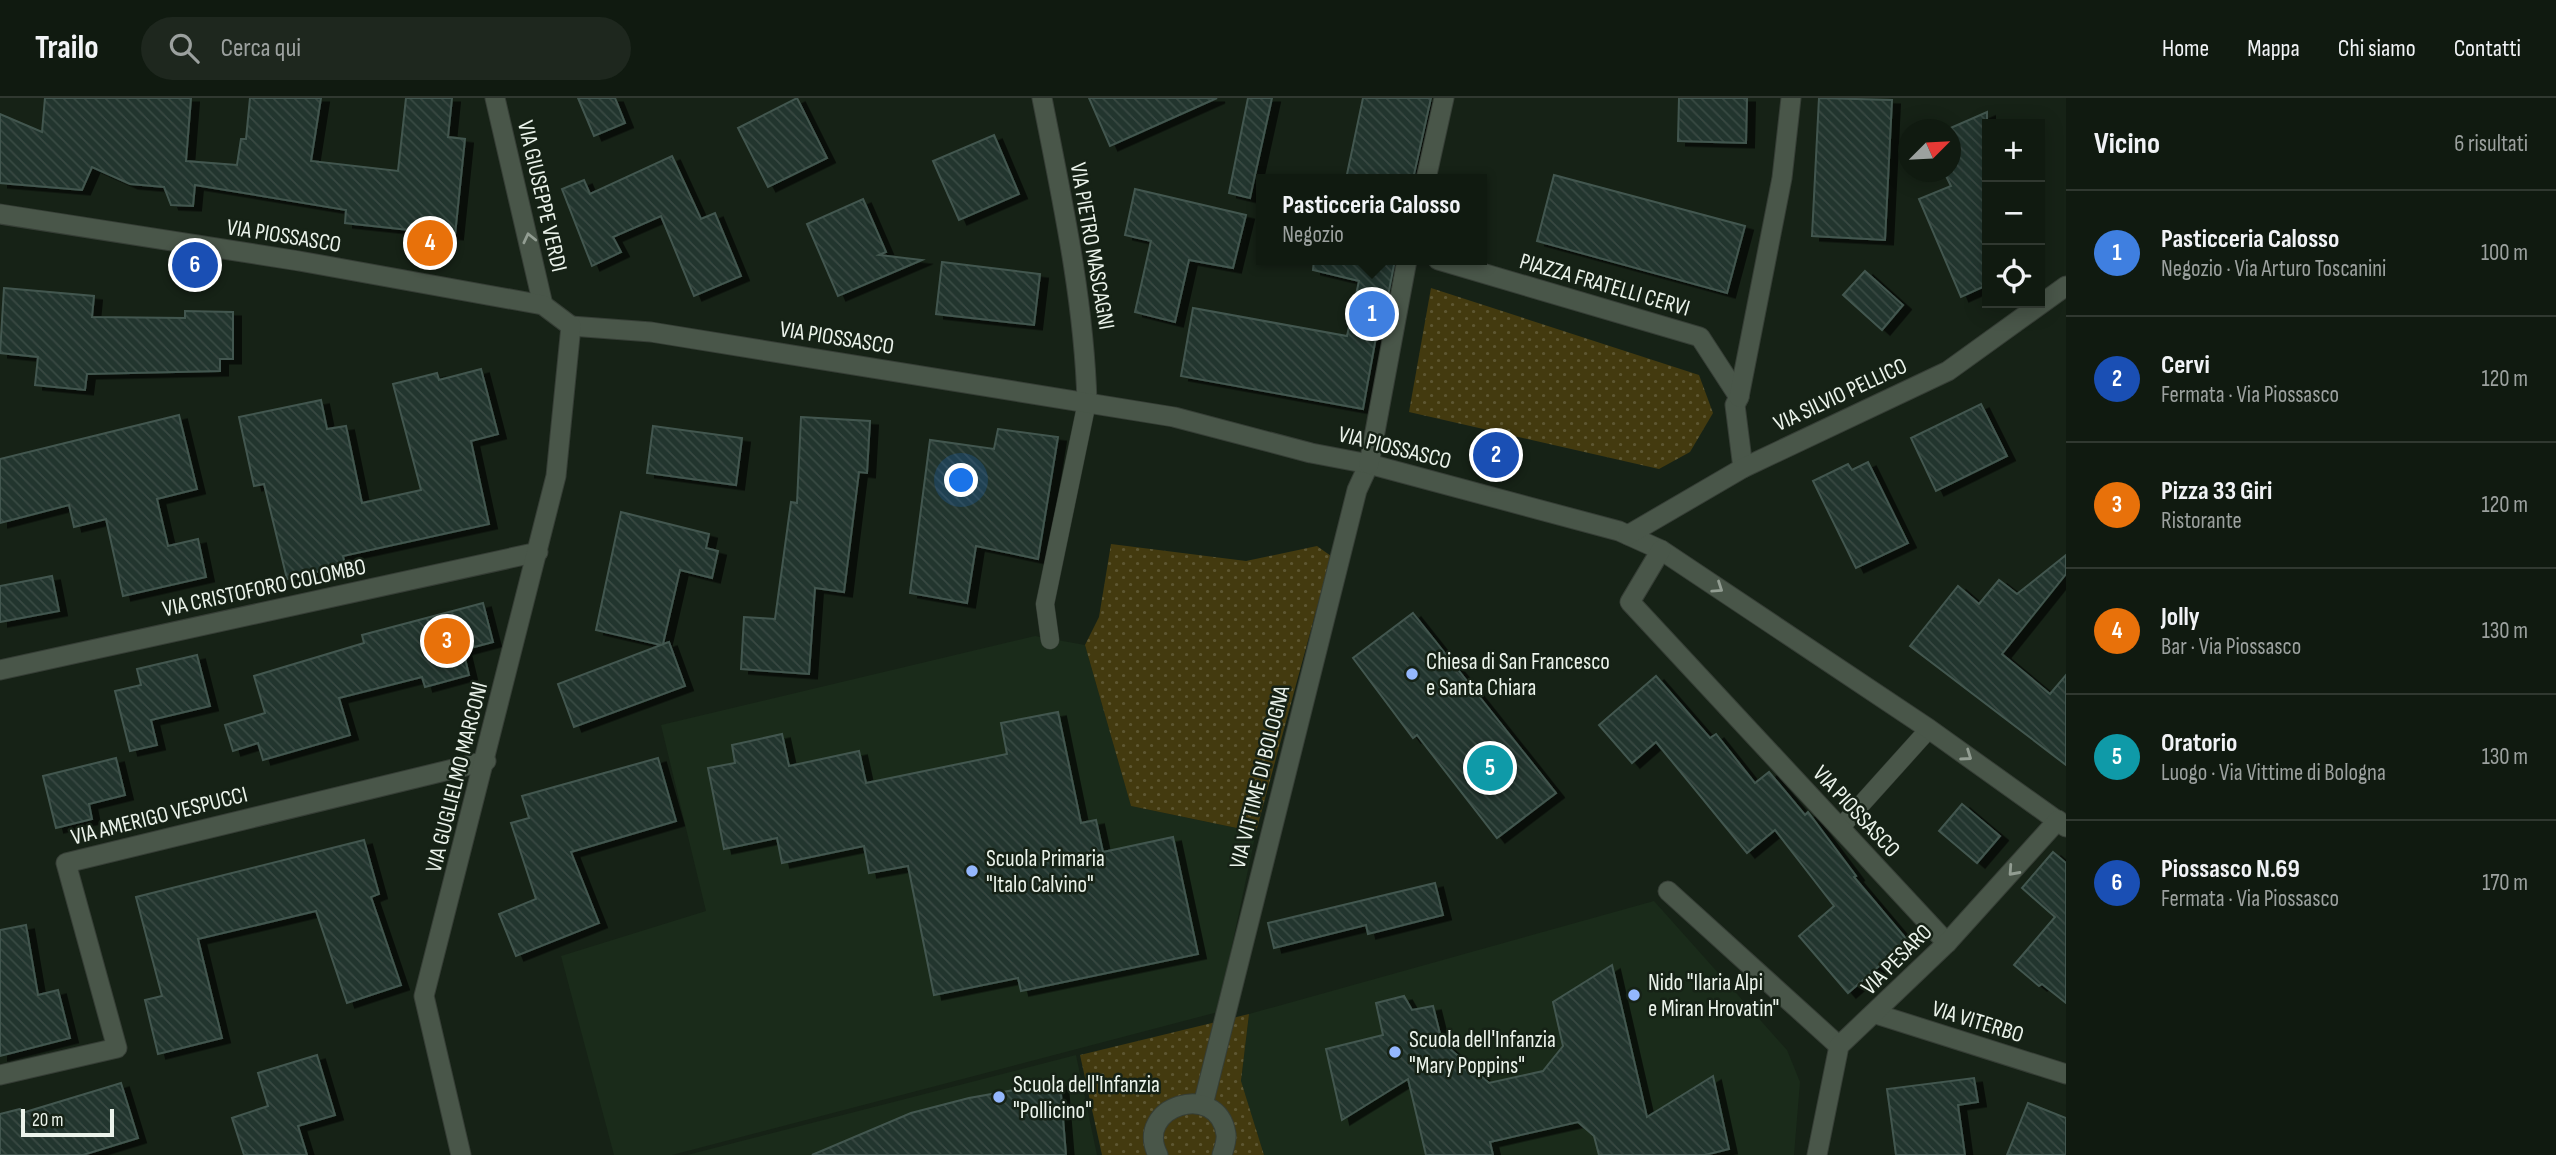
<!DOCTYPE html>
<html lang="it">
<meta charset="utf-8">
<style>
body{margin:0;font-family:"Sofia Sans Condensed",sans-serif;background:#1e271e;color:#f1f3f6}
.controls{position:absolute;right:21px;top:21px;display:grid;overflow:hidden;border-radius:0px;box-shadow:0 4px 18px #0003}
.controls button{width:63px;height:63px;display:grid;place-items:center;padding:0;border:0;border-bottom:2px solid #303830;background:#101a10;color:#f1f3f6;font:35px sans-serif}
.compass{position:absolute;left:1898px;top:21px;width:63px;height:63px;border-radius:50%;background:#101a10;box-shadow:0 4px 18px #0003;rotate:66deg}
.scale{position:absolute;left:21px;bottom:18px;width:93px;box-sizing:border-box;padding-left:7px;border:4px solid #ebf3eb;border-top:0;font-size:19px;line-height:24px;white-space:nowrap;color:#ebf3eb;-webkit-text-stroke:5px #162216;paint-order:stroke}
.you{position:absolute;left:962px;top:383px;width:24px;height:24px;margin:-18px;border:5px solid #fff;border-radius:50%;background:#1a73e8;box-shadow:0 0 0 10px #1a73e833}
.badge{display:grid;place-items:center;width:46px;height:46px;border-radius:50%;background:#d93025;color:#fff;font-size:23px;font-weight:700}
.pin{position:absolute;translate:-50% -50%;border:4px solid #fff;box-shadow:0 2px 7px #0006}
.popup{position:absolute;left:1256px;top:76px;width:231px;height:91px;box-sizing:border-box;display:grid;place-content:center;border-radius:0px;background:#101a10;filter:drop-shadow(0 2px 5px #0005);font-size:23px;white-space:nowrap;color:#9ca19f}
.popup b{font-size:26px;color:#f1f3f6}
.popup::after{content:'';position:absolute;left:50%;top:100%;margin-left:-14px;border:14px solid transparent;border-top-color:#101a10}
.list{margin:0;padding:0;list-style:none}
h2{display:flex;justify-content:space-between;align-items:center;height:91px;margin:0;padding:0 28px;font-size:30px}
h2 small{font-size:23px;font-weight:400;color:#9ca19f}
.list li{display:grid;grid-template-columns:46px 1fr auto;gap:21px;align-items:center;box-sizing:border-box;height:126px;padding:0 28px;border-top:2px solid #303830}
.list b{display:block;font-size:26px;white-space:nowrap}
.list p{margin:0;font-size:23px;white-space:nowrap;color:#9ca19f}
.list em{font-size:23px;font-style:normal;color:#9ca19f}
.icon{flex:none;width:38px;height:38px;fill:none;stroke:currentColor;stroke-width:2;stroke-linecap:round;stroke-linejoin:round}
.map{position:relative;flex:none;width:2066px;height:1057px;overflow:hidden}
header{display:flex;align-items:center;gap:42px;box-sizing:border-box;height:98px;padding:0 35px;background:#101a10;border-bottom:2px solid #303830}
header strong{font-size:33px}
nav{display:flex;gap:38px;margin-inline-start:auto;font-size:24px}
.search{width:490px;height:63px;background:#1e271e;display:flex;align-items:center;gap:18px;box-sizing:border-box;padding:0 24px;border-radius:38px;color:#9ca19f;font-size:26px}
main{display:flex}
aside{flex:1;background:#101a10}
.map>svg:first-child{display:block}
.built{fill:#1a2b1a}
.park{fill:url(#park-dots)}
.building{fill:url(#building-back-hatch);stroke:#43574f;stroke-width:2;filter:url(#shadow)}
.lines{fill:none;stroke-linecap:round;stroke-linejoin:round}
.service-casing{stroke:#363e36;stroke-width:19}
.pedestrian-casing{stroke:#363e36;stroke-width:21}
.minor-casing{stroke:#363e36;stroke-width:21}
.tertiary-casing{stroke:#363e36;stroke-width:21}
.service{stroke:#495649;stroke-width:18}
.pedestrian{stroke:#495649;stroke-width:19}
.minor{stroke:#495649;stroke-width:19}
.tertiary{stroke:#495649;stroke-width:19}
.oneway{stroke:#929d92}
.poi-dot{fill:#94b7fd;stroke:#162216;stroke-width:2.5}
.labels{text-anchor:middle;stroke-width:5;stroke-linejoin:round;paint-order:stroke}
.street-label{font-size:23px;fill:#ebf3eb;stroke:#162216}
.poi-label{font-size:23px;fill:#ebf3eb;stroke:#162216;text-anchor:start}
</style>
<header>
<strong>Trailo</strong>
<div class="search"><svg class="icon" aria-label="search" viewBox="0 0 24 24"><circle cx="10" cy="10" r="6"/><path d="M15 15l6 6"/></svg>Cerca qui</div>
<nav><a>Home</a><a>Mappa</a><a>Chi siamo</a><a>Contatti</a></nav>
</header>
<main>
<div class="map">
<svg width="2066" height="1057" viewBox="0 0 2066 1057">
<defs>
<pattern id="park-dots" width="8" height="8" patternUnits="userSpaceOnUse" patternTransform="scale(1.75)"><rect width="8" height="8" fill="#433a0f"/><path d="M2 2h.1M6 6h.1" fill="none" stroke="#5e5732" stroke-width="1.8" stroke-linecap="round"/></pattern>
<pattern id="building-back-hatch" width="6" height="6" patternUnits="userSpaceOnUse" patternTransform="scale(1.75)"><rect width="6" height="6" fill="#22352e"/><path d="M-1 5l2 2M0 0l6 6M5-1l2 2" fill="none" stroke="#384942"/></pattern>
<filter id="shadow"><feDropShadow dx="8" dy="4.5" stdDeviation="0" flood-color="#0009"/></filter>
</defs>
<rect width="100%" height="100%" fill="#162216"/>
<g class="built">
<polygon points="1035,538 1085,547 1131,708 1256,734 1218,914 672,1057 614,1057 561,858 706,813 661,627"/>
<polygon points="1654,803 1787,952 1800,984 1794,1057 1264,1057 1241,984 1249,916"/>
<polygon points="1076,957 1097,1057 687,1057"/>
</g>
<g class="park">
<polygon points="1431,190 1699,277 1713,315 1690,354 1659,371 1409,314"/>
<polygon points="1111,446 1246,463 1317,448 1331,458 1256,734 1131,708 1085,547 1099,519"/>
<polygon points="1249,916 1241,983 1264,1057 1102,1057 1080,957"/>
</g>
<g class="building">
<polygon points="45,0 191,0 186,63 237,67 241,41 246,41 250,0 321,0 311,63 398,73 406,0 452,0 448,39 465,41 455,137 345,125 346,112 195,87 193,108 171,107 164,89 130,86 92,69 82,92 0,85 0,16 42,34"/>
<polygon points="578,0 615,0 625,25 594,38"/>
<polygon points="797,0 827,60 768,89 738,30"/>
<polygon points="1089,0 1217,0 1110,48"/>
<polygon points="1248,0 1272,0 1250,100 1229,95"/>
<polygon points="1363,0 1431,0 1413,81 1346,81"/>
<polygon points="1679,0 1747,0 1746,45 1678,43"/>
<polygon points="1819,0 1892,2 1885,142 1812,138"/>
<polygon points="1987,14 1987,187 1961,199 1919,101 1951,88 1944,74 1950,74 1950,32 1946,32"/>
<polygon points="994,37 1019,96 959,122 933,63"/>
<polygon points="672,58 701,121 715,115 741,178 694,198 661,118 613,139 621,154 592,168 562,91 584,82 590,96"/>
<polygon points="1554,77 1745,128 1727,195 1537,143"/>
<polygon points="1135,91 1246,117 1233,170 1189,162 1175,224 1135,214 1151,143 1125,137"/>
<polygon points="863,101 886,154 879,157 922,162 838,198 807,126"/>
<polygon points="1314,162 1395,162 1382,228 1378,228 1363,311 1181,278 1193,210 1347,238 1359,183 1313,172"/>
<polygon points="942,164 1040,176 1034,227 936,216"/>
<polygon points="1865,173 1903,207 1882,232 1843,197"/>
<polygon points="4,190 94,198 92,219 185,220 185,213 233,214 233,261 220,261 220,273 87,276 85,292 35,287 38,259 0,255"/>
<polygon points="481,271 498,336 471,343 489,426 343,458 345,467 287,481 264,386 254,388 239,319 321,302 327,331 346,328 362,405 421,392 393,286 437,275 439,282"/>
<polygon points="1981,306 2007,358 1936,393 1911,340"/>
<polygon points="179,317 197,391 157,401 168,448 198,441 206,479 123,498 106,421 74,429 69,407 0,425 0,361"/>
<polygon points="801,319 870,323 867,375 859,374 844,494 815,490 809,576 741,571 744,519 775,521 791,404 797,405"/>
<polygon points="653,328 742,340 736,387 647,375"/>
<polygon points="998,331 1058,339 1038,461 976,448 967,505 910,495 930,342 994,351"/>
<polygon points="1868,364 1908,445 1856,470 1813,383 1848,366 1852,372"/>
<polygon points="621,414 709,436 706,450 718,453 712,480 680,472 663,546 669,544 685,588 574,629 558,586 661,547 596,532"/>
<polygon points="2066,457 2066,476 2002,556 2050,596 2066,577 2066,667 1910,548 1958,488 1979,506 1999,482 2017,496"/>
<polygon points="52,478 59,513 0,524 0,488"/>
<polygon points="483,505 493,544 463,552 469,577 425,589 422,579 339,600 350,637 263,662 258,645 233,653 225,627 265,615 254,578 364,545 362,537"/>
<polygon points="1413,515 1556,695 1497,740 1417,637 1413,640 1353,560"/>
<polygon points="197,557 210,608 151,622 157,647 130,653 115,593 141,587 137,571"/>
<polygon points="1656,578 1710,640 1716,636 1755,685 1769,674 1805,717 1808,714 1856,778 1854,779 1908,843 1848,895 1799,838 1834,808 1775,732 1747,755 1656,644 1632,665 1599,627"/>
<polygon points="1058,614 1081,725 1096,722 1103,754 1173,739 1198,856 1021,893 1018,880 934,897 908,768 869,775 864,748 782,765 777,740 724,751 708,670 735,665 732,647 782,636 789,668 859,653 866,685 1007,656 1001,625"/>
<polygon points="116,660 125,697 89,706 92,721 56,730 43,678"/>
<polygon points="658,660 676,723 571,754 599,825 516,858 499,816 536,801 511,725 529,720 522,698"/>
<polygon points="1962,706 2000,738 1977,765 1939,733"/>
<polygon points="364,742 379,796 371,799 401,887 347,905 316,813 198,841 222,940 158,956 145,902 162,898 136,799"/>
<polygon points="2053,754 2066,765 2066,905 2042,886 2039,888 2014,867 2055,819 2022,790"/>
<polygon points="1435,785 1443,817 1368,836 1366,827 1274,850 1268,825"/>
<polygon points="26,827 38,897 58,892 70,940 0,958 0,832"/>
<polygon points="1612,867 1647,1019 1713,978 1729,1051 1705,1057 1599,1057 1594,1038 1578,1024 1490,1044 1493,1057 1426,1057 1408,981 1342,1022 1326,951 1383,937 1376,905 1404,898 1412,912 1433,908 1442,944 1489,985 1543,973 1563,948 1553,904"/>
<polygon points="317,957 335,1017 298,1028 307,1057 244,1057 232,1020 268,1008 258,975"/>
<polygon points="1974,980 1978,1004 1958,1007 1965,1057 1896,1057 1887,991"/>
<polygon points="1060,984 1066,1057 812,1057 911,1015 969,1000"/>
<polygon points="121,985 138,1040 83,1057 0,1057 0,1016 20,1011 22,1015"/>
<polygon points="2028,1005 2066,1020 2066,1057 2007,1057"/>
</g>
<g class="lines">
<defs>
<g id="service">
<polyline points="1050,542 1045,506 1087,304"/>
<polyline points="1840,730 1929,631"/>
</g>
<g id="pedestrian">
<polyline points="1203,1007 1357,392 1369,366"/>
<path d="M 1158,1057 C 1133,1008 1218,982 1226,1036 C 1227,1042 1224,1051 1222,1057"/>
</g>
<g id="minor">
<polyline points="495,0 543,207"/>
<path d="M 1042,0 C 1062,101 1084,201 1087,304"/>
<polyline points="1426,81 1444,0"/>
<polyline points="1438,162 1700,239 1739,299 1735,307 1743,370"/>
<polyline points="571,228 651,234 1174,319 1311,355 1369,366 1619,433 1661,452 1929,631 2066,729"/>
<polyline points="1739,299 1782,80 1791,0"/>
<polyline points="1369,366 1407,162"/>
<polyline points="1628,437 1743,370 1948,273 2066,188"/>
<polyline points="1661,452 1630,504 1947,845"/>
<polyline points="0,572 538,454"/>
<polyline points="1668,793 1839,948"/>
<polyline points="1876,916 2066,976"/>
<polyline points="0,977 117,950 66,765 486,663"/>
<polyline points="1817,1057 1839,948 1947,845 2058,722"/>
</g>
<polyline id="tertiary" points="0,116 299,163 543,207 571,228 556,378 424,898 461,1057"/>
</defs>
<use href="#service" class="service-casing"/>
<use href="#pedestrian" class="pedestrian-casing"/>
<use href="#minor" class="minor-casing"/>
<use href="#tertiary" class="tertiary-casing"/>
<use href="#service" class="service"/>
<use href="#pedestrian" class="pedestrian"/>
<use href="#minor" class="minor"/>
<use href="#tertiary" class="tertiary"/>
</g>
<defs><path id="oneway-chevron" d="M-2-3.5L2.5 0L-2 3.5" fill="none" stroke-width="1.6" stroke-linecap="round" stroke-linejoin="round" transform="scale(1.75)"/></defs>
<g class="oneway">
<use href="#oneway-chevron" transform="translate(529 140) rotate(-103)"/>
<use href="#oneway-chevron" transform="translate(1718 490) rotate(34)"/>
<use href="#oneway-chevron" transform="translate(1967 658) rotate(35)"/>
<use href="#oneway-chevron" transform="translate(2013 773) rotate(132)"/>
</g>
<g class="poi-dot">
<circle cx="1412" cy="576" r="7"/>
<circle cx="972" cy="773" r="7"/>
<circle cx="1634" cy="897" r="7"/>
<circle cx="1395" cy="954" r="7"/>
<circle cx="999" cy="999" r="7"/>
</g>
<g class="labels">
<g class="street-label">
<text transform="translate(543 98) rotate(77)" y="8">VIA GIUSEPPE VERDI</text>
<text transform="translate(284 137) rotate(9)" y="8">VIA PIOSSASCO</text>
<text transform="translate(1093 148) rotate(80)" y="8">VIA PIETRO MASCAGNI</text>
<text transform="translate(1605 186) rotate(16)" y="8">PIAZZA FRATELLI CERVI</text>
<text transform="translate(837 239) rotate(9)" y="8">VIA PIOSSASCO</text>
<text transform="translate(1840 296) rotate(-25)" y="8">VIA SILVIO PELLICO</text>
<text transform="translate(1395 349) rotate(14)" y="8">VIA PIOSSASCO</text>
<text transform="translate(264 489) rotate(-12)" y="8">VIA CRISTOFORO COLOMBO</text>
<text transform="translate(456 679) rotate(-76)" y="8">VIA GUGLIELMO MARCONI</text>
<text transform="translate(1259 679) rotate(-76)" y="8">VIA VITTIME DI BOLOGNA</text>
<text transform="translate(1857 713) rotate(47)" y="8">VIA PIOSSASCO</text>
<text transform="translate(159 717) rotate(-14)" y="8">VIA AMERIGO VESPUCCI</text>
<text transform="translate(1896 861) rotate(-45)" y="8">VIA PESARO</text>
<text transform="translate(1978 923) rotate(17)" y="8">VIA VITERBO</text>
</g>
<g class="poi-label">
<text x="1426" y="571">Chiesa di San Francesco<tspan x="1426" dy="26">e Santa Chiara</tspan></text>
<text x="986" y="768">Scuola Primaria<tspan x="986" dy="26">"Italo Calvino"</tspan></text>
<text x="1648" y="892">Nido "Ilaria Alpi<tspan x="1648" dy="26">e Miran Hrovatin"</tspan></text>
<text x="1409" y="949">Scuola dell'Infanzia<tspan x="1409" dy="26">"Mary Poppins"</tspan></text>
<text x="1013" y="994">Scuola dell'Infanzia<tspan x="1013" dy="26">"Pollicino"</tspan></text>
</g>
</g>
</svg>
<div class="controls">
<button>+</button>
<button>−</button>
<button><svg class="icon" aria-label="locate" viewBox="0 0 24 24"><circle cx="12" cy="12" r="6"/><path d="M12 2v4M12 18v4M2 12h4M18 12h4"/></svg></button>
</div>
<svg class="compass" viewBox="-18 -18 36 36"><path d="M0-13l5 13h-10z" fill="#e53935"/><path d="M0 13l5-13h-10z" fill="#9ca19f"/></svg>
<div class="scale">20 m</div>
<div class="you"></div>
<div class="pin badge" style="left:1372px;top:216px;background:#3f7fe0">1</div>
<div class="popup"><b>Pasticceria Calosso</b>Negozio</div>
<div class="pin badge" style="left:1496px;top:357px;background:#1a4fb4">2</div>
<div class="pin badge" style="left:447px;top:543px;background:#e8710a">3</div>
<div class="pin badge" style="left:430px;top:145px;background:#e8710a">4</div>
<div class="pin badge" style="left:1490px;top:670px;background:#0f9aa8">5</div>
<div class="pin badge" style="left:195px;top:167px;background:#1a4fb4">6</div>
</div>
<aside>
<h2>Vicino<small>6 risultati</small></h2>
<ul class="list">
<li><span class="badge" style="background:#3f7fe0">1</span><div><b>Pasticceria Calosso</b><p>Negozio · Via Arturo Toscanini</p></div><em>100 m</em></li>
<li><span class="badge" style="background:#1a4fb4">2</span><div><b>Cervi</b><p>Fermata · Via Piossasco</p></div><em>120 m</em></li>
<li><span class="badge" style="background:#e8710a">3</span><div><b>Pizza 33 Giri</b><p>Ristorante</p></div><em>120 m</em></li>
<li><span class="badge" style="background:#e8710a">4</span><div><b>Jolly</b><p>Bar · Via Piossasco</p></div><em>130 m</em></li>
<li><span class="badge" style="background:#0f9aa8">5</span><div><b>Oratorio</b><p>Luogo · Via Vittime di Bologna</p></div><em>130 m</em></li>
<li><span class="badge" style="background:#1a4fb4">6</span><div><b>Piossasco N.69</b><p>Fermata · Via Piossasco</p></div><em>170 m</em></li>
</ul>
</aside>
</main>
